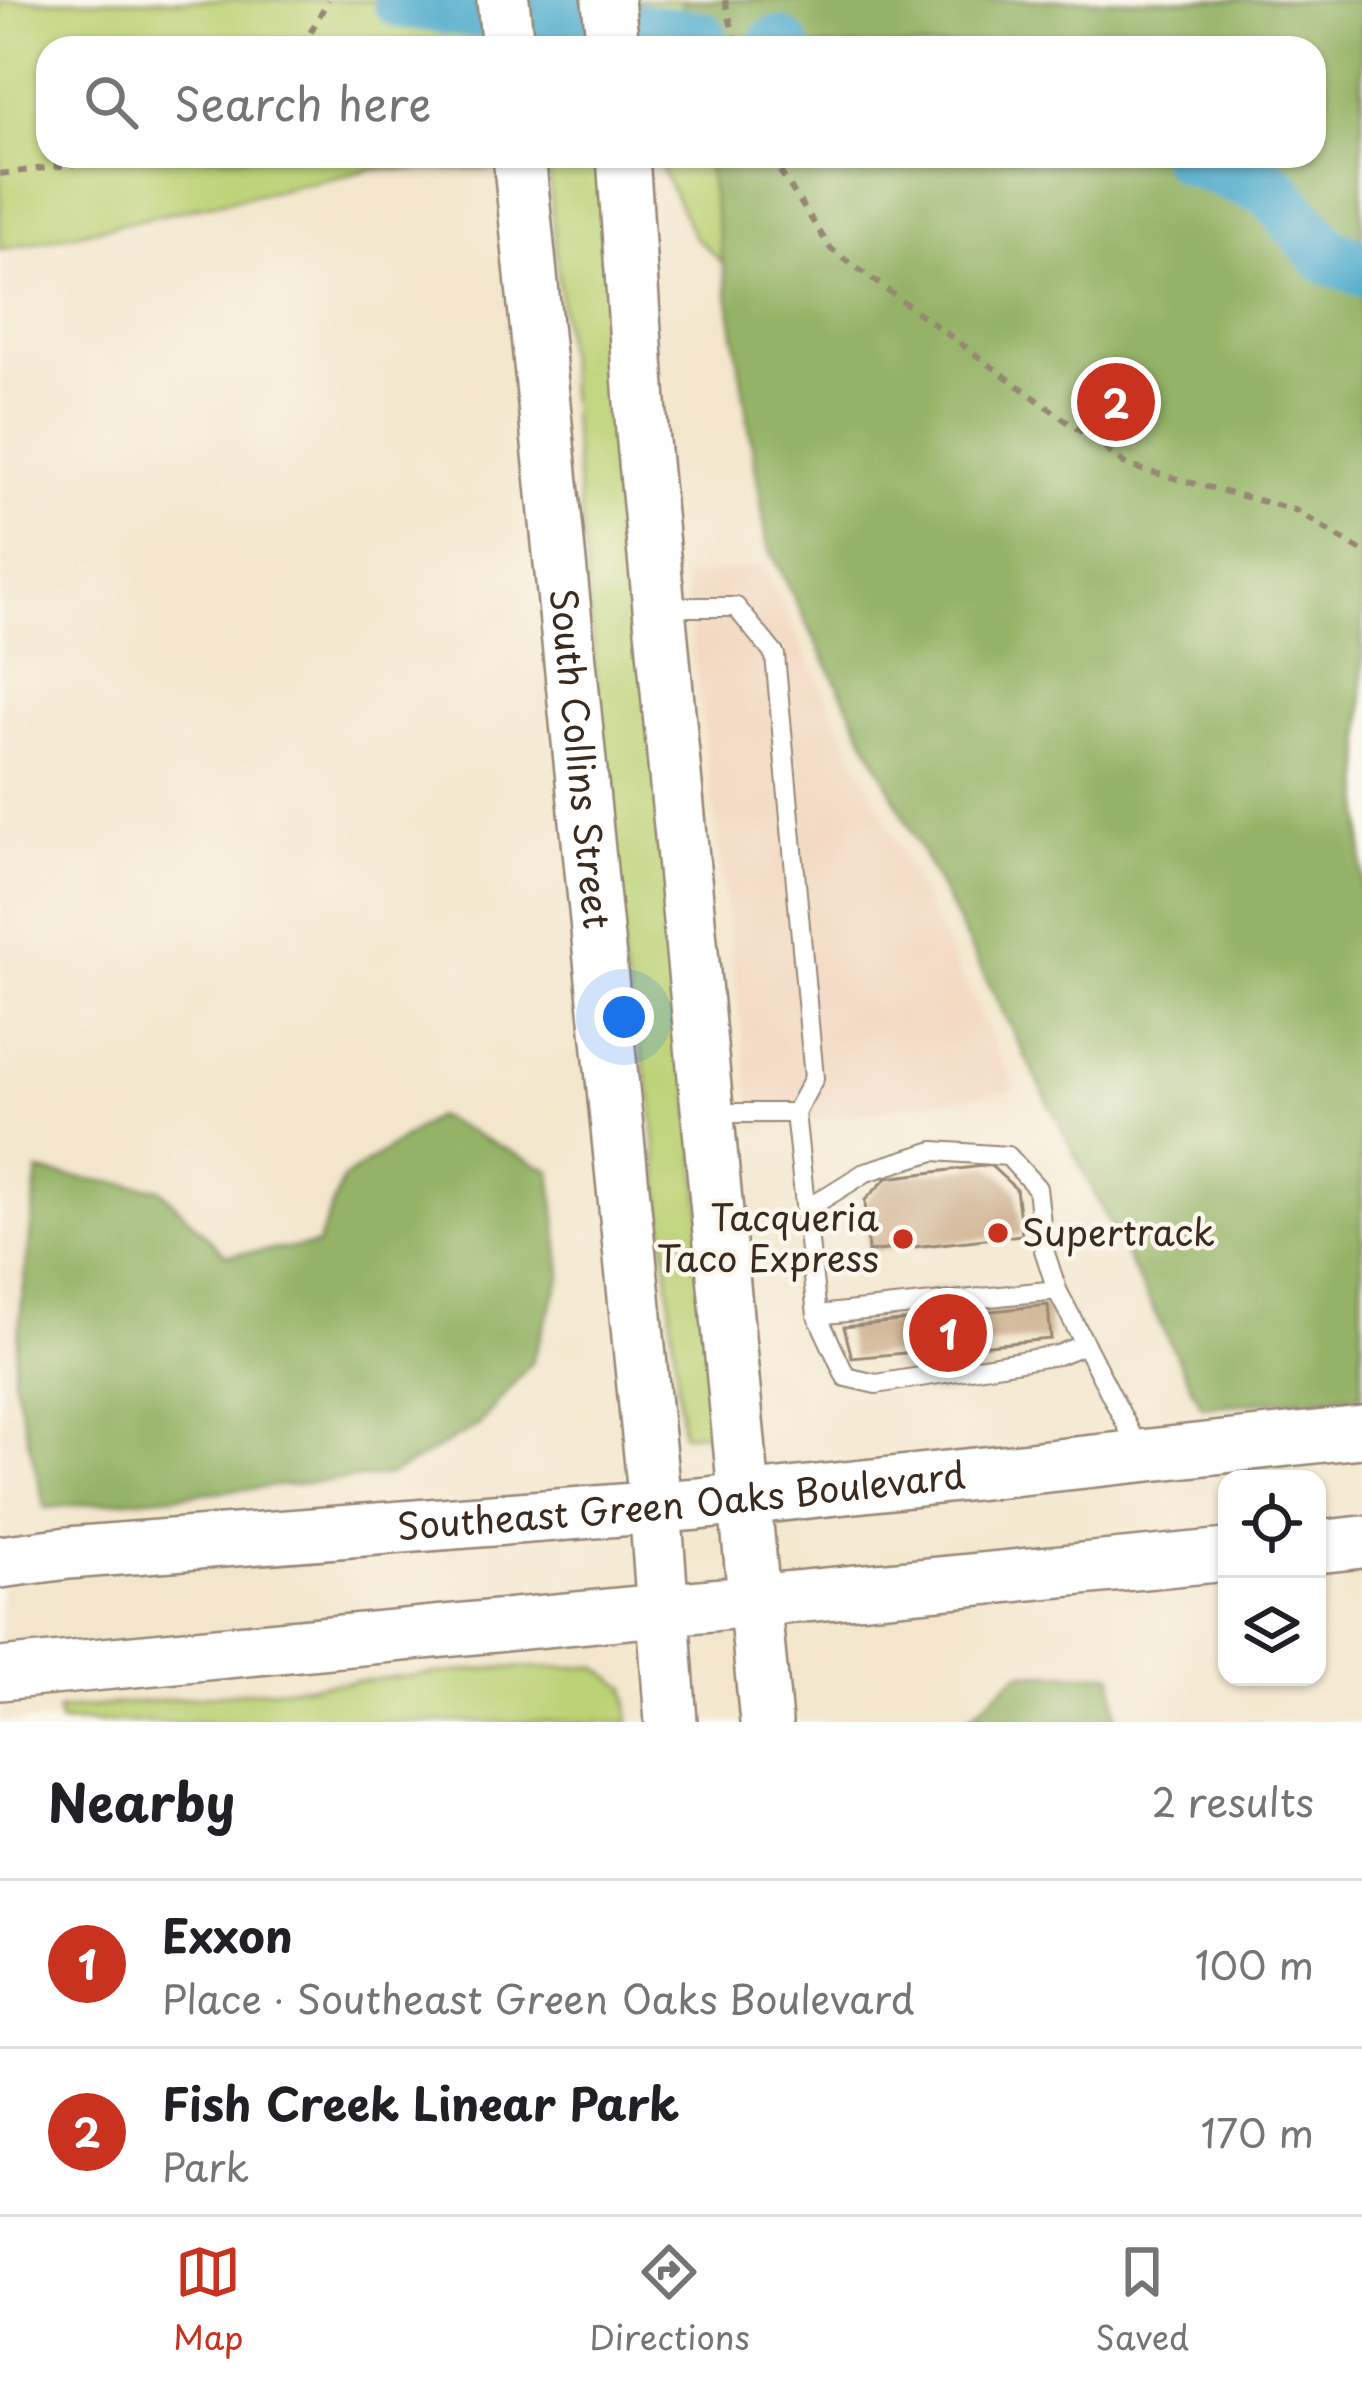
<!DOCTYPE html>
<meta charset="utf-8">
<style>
body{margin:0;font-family:"Playpen Sans",sans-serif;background:#f6f6f6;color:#202124}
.controls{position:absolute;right:36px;bottom:36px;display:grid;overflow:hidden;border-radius:24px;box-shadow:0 3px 9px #0004}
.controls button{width:108px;height:108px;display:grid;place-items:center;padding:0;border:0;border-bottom:3px solid #e0e0e0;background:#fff;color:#202124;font:60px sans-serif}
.you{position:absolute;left:624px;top:1017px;width:42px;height:42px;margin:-30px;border:9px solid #fff;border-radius:50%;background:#1a73e8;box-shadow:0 0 0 18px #1a73e833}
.badge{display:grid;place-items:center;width:78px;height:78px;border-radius:50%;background:#c8321e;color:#fff;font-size:39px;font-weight:700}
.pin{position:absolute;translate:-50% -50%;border:6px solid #fff;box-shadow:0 3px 12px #0006}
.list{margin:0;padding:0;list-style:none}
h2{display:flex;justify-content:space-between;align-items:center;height:156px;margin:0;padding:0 48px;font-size:51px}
h2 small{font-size:39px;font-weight:400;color:#757577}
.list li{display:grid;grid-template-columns:78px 1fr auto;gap:36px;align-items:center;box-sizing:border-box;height:168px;padding:0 48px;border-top:3px solid #e0e0e0}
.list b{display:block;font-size:45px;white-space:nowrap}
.list p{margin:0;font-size:39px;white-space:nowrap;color:#757577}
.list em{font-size:39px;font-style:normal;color:#757577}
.icon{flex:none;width:66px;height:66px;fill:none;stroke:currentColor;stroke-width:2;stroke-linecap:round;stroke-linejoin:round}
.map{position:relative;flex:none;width:1362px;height:1722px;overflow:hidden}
.search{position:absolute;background:#fff;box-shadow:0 3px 9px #0004;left:36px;right:36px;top:36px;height:132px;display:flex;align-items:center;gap:30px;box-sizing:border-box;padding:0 42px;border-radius:36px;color:#757577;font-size:45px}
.sheet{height:492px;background:#fff}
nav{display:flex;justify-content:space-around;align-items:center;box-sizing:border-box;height:168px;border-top:3px solid #e0e0e0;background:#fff;font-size:33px;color:#757577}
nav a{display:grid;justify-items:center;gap:6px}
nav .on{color:#c8321e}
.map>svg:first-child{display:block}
.built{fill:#f1d5bd}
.green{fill:#bbd175;stroke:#7b7e4a;stroke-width:3;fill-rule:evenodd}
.forest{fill:#94b366;stroke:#686e42;stroke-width:3}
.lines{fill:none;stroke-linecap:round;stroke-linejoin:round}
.river{stroke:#4eaacc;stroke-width:57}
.building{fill:#c5a37e}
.lane-casing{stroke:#978875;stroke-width:22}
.secondary-casing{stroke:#978875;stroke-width:56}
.path{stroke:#978875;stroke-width:6;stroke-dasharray:9 9;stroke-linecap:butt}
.lane{stroke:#fff;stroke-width:18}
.secondary{stroke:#fff;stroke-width:51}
.poi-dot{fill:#c8321e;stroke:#fbf7ec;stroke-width:4.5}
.labels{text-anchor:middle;stroke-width:9;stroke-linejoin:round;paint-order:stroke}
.street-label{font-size:36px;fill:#3b2a1e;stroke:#fbf7ec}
.poi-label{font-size:36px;fill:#3b2a1e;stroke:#fbf7ec;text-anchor:end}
</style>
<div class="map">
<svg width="1362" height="1722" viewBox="0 0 1362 1722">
<rect width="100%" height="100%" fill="#fbf7ec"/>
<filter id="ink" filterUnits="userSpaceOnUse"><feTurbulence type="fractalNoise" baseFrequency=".00833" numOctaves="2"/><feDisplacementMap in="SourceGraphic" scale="24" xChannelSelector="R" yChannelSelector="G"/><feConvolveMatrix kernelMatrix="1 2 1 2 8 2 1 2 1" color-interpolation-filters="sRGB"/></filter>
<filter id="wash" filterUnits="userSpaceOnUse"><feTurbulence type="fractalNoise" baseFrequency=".004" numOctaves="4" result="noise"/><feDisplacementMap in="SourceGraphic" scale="48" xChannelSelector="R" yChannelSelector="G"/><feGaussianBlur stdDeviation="2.7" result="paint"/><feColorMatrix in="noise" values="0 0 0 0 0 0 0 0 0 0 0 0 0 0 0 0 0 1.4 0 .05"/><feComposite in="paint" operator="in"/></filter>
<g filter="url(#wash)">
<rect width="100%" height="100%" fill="#f3e6cc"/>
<polygon class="built" points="763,566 1016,1090 754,1128 684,577"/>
<g class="green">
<path d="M 0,0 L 1362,0 L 1362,722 L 1033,554 L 694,236 L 659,164 L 603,167 L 722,1433 L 682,1434 L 652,1104 L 623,964 L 548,168 L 374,169 L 0,250 ZM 48,48 L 1314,48 L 1314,156 L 48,156 Z"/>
<polygon points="596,1667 626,1687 630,1722 59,1722 58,1710 495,1668"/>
</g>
<g class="forest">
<polygon points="681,0 1362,0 1362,1394 1202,1407 768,546 706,156 1314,156 1314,48 689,48"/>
<polygon points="436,1116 551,1171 562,1275 531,1363 479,1425 390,1475 45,1508 13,1377 38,1172 160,1189 226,1255 317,1245 343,1179"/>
<polygon points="1019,1673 1113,1674 1117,1722 963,1722"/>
</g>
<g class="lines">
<g class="river">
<polyline points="401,0 700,39"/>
<polyline points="777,45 782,48"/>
<polyline points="1188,156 1270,188 1327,255 1362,268"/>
</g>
</g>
<g id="blocks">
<g class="building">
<polygon points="990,1165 1016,1189 1022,1235 868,1252 865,1200 887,1178"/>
<polygon points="1048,1305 1051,1339 852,1358 844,1327"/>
</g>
</g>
</g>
<g filter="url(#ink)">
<use href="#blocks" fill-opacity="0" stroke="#978875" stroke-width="3"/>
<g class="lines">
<defs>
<g id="lane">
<polyline points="661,607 736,607 775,655 814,1078 795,1113"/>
<polyline points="710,1113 795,1113 817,1315 1057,1290 1140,1451"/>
<polyline points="805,1210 866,1172 934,1151 1008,1156 1037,1188 1044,1250 1057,1290"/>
<polyline points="817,1315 846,1377 876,1384 1058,1355 1085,1344"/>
</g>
<g id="secondary">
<polyline points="503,0 508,48"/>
<polyline points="608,0 613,48"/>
<path id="s1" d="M 519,156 L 655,1505 L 671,1722"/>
<polyline points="623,156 642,431 766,1722"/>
<polyline points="1317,1547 1362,1542"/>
<path id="s2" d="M 0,1562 L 68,1553 L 698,1504 L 1362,1432"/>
<polyline points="0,1674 1227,1555"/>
</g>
</defs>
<use href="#lane" class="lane-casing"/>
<use href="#secondary" class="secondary-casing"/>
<g class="path">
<polyline points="725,0 737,48"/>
<polyline points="302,48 328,0"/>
<polyline points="770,156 831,249 1128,466 1295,510 1362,551"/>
<polyline points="0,174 136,156"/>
</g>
<use href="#lane" class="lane"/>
<use href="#secondary" class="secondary"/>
</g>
</g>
<g class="poi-dot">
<circle cx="998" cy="1233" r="12"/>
<circle cx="903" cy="1239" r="12"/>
</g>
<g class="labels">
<g class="street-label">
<text dy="13" stroke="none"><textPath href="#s1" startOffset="606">South Collins Street</textPath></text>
<text dy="13" stroke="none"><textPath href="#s2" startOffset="684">Southeast Green Oaks Boulevard</textPath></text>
</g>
<g class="poi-label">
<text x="879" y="1231">Tacqueria<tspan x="879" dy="41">Taco Express</tspan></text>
<text x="1022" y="1246" text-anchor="start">Supertrack</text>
</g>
</g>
</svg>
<div class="controls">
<button><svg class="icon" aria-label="locate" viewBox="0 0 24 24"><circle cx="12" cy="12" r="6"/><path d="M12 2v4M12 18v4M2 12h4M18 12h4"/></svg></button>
<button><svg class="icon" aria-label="layers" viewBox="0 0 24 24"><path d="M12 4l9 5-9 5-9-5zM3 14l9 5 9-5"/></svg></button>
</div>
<div class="you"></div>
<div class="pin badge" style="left:948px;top:1333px">1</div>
<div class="pin badge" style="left:1116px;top:402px">2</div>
<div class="search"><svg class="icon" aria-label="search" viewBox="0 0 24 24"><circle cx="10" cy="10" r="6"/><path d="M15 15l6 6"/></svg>Search here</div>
</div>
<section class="sheet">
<h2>Nearby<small>2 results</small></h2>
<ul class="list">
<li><span class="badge">1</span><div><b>Exxon</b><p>Place · Southeast Green Oaks Boulevard</p></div><em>100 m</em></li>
<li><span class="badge">2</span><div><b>Fish Creek Linear Park</b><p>Park</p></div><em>170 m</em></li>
</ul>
</section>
<nav>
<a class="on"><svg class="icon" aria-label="map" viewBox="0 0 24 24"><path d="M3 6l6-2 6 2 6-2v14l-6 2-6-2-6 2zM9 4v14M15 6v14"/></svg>Map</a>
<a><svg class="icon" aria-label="directions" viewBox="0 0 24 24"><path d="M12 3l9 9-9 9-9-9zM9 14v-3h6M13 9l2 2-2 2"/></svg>Directions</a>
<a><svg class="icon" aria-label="saved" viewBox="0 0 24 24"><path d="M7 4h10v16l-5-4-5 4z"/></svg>Saved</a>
</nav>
